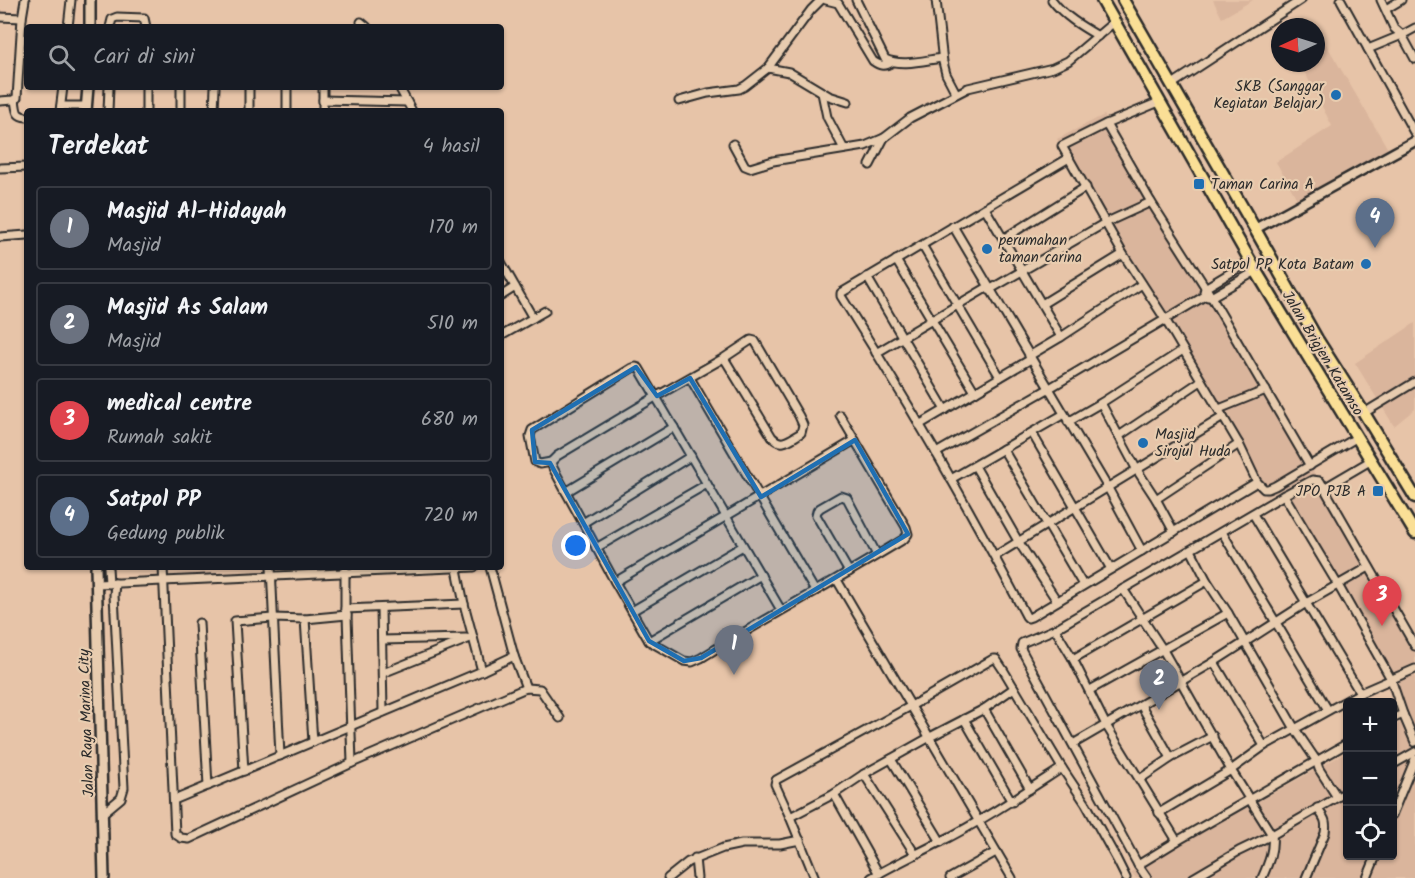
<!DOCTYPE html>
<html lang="id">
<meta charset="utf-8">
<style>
body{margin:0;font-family:Kalam,sans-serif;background:#242831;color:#f1f3f6}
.controls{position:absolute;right:18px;bottom:18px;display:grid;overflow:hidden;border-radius:6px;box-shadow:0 2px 4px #0004}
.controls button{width:54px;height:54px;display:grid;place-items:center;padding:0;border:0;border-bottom:2px solid #363941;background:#171b24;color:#f1f3f6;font:30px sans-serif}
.compass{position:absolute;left:1271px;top:18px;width:54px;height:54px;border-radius:50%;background:#171b24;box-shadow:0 2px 4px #0004;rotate:266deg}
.you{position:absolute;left:576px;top:546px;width:21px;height:21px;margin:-15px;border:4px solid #fff;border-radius:50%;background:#1a73e8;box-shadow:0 0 0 9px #1a73e833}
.badge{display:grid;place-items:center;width:39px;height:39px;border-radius:50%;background:#1f6fb2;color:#fff;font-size:20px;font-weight:700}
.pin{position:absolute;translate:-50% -50px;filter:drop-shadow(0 2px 3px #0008)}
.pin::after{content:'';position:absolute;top:32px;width:21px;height:18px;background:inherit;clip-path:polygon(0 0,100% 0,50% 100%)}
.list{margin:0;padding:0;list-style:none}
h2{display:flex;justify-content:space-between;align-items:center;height:78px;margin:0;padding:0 24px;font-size:26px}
h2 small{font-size:20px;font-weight:400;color:#9ea1a6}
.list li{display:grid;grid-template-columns:39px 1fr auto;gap:18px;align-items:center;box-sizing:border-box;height:84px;margin:0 12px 12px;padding:0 12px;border:2px solid #363941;border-radius:6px}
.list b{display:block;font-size:22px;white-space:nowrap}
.list p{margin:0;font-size:20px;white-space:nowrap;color:#9ea1a6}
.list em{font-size:20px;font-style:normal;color:#9ea1a6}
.icon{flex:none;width:33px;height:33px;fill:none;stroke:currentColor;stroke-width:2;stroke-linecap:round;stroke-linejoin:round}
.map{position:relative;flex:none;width:1415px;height:878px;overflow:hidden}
.search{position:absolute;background:#171b24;box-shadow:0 2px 4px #0004;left:24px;top:24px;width:480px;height:66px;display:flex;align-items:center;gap:15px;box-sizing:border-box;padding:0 21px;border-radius:6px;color:#9ea1a6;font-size:22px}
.panel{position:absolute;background:#171b24;box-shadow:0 2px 4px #0004;left:24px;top:108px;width:480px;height:462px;border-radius:6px}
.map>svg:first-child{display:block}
.built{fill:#dab59c}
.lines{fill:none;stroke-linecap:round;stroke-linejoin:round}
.minor-casing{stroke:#2b2b2b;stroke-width:11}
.tertiary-casing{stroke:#2b2b2b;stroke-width:13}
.secondary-casing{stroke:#2b2b2b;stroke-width:14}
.trunk-casing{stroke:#2b2b2b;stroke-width:15}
.minor{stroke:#e8ccaf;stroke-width:7}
.tertiary{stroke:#e8ccaf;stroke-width:8}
.secondary{stroke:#e8ccaf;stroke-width:9}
.trunk{stroke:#fadf96;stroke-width:10}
.marked{fill:#1f6fb2;fill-opacity:0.2;stroke:#1f6fb2;stroke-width:4.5;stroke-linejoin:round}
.poi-dot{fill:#1f6fb2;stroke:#e8ccaf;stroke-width:2}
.labels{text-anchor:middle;stroke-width:4.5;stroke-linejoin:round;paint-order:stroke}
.poi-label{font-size:15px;fill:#2b2b2b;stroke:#e8ccaf;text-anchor:end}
.street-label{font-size:15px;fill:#2b2b2b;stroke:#e8ccaf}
</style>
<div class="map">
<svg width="1415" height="878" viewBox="0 0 1415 878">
<rect width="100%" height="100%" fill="#e7c4a8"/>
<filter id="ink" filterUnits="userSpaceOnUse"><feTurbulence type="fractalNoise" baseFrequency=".0167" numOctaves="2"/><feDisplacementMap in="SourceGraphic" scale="12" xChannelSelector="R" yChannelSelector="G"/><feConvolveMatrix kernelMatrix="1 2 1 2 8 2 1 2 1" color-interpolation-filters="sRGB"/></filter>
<g filter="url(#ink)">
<g class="built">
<polygon points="1213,0 1253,0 1222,18"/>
<polygon points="1316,27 1388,149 1297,199 1276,162 1332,126 1300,63 1316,63"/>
<polygon points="1104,115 1314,473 1415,640 1415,878 1136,878 1131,872 1347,752 1348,856 1392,856 1393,727 1410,717 1391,671 1285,488 1266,497 1057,139"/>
<polygon points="1415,323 1415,409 1394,426 1355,363"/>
</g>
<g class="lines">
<defs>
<g id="minor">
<path d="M 826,0 L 838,3 L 873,61 C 880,66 885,67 892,62"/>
<path d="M 856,0 L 885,59 C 901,67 925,60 942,58"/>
<polyline points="936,0 943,62 946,74 956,93"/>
<path d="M 1052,0 C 1064,16 1081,26 1098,36"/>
<polyline points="1341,0 1415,134"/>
<polyline points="1381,0 1394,28 1402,35 1415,59"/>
<polyline points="1386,9 1401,0"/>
<polyline points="0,17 22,18"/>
<polyline points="361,22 367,27"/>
<polyline points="68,27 71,0"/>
<polyline points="110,27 112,19 117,17 144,18 146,27"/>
<polyline points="1368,49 1402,35 1415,28"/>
<polyline points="768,68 789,72 829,96 848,102"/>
<polyline points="1171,85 1301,0"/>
<polyline points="323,87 323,111"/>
<polyline points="399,87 412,111"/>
<polyline points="822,93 827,117 844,149"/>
<path d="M 15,100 C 17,110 15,116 27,117"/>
<polyline points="323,100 407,102"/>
<polyline points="0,101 13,100 17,98 22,18 25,0"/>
<polyline points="679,101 708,93 739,89 745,86 768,68 811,10 821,0"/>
<polyline points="1159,102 1106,124 1062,146 1123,254 1165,319 1239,444 1257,482 1264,489 1268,489 1275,486 1356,438"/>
<polyline points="61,106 87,106"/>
<polyline points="60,111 63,87"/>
<polyline points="108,111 109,87"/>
<polyline points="146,111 146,87"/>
<polyline points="181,111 181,87"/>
<polyline points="214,111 215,87"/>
<polyline points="249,111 249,87"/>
<polyline points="287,111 287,87"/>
<polyline points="1106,124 1151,202 1209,293 1310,466"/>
<polyline points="733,144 745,166 750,168 773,161 865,146 884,138"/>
<path d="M 1069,158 L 841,293 L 841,296 C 907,400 969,507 1026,616 L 1028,618 L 1031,617 L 1257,482"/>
<polyline points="870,165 884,138 910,118 968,88 1053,68 1068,61 1114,22"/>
<polyline points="0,168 27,167"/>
<polyline points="985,208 1061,337 1029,356"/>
<polyline points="953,226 1108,488 1142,551"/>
<polyline points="0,237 27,235"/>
<polyline points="1003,239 1086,187"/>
<polyline points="922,245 1000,377"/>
<polyline points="896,260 975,392"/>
<polyline points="501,262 533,318"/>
<polyline points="867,277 945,410"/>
<polyline points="989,290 1105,223 1151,202"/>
<polyline points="1204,292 1205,288 1250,261"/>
<polyline points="501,296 515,287"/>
<polyline points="1208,297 1211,297 1256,271"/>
<polyline points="1042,304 1123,254"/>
<polyline points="501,336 545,311"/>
<polyline points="1061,337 1142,284"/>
<polyline points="876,353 988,287"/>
<path d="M 724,358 L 772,437 C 782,448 790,439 801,433 L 803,425 L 799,416 L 755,341 L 751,340 L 724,358 L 657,396 L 557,456 L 551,462 L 553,468 L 615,582 L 649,641 L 684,661 L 692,662 L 701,658 C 768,617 837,580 904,539 L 908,534 L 906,527 L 840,415"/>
<polyline points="690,378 815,591"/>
<polyline points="1101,403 1183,350"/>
<polyline points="1219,409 1266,390"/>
<polyline points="1364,413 1415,382"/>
<polyline points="1068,422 1101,403 1137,470 1156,499 1174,532"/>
<polyline points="919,425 1031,359"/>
<polyline points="1032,433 1111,569"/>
<polyline points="1119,436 1201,381"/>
<polyline points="1003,449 1083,585"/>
<polyline points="936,453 1048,389 1203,297"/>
<polyline points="551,462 540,464 535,462 530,436 532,430 632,368 636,367 639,368 781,610"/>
<polyline points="975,466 1018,541 1057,601"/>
<polyline points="951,479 1064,414"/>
<polyline points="1324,488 1370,461"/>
<polyline points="566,492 674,427"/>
<polyline points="1284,495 1338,585 1391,679 1403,714 1415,742"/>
<polyline points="1156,499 1239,444"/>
<polyline points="1253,514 1360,693"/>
<polyline points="583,523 691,456"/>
<polyline points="1222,532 1328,710"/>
<polyline points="596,548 707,484"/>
<polyline points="1191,550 1207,581 1228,613 1295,729 1316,760 1319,769 1337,797"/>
<polyline points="995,556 1223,417"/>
<polyline points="108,567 109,584"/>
<polyline points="163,567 175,834 181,838 189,839 352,763 526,688 540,689 560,718"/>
<polyline points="271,567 280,756"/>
<polyline points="345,567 345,609 347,615 352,763"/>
<polyline points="490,567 514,656 526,688"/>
<polyline points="457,569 464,604 482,671"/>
<polyline points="849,572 816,515 817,511 820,508 841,496 847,498 877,555"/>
<polyline points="837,580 1012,878"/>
<polyline points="615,582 855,440"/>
<polyline points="97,584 474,567"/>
<path d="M 1123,589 L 1163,650 L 1231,770 L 1272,835 C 1274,851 1268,864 1262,878"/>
<polyline points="381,608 383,712"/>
<polyline points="345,609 464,604"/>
<polyline points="632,611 743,546"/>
<polyline points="199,623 208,786"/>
<polyline points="1055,629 1073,659 1106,725 1177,841"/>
<polyline points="382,640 466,638"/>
<polyline points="649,641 761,575"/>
<polyline points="1073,659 1207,581"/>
<polyline points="1214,662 1264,746"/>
<polyline points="383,673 473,637"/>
<polyline points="1090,690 1228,613"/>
<polyline points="1141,705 1171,758"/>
<polyline points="984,709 1030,789"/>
<polyline points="964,719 1012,802"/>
<polyline points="1392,719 1403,714"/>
<polyline points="313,742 305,619 347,615"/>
<polyline points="1073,744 1214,662 1306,603 1369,567"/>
<polyline points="891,759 941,842"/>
<polyline points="1392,765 1415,752"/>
<polyline points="244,771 235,621 273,618 305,619"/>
<polyline points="864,774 915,854"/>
<polyline points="1140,779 1171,758 1213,736"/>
<polyline points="834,794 879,874"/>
<polyline points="174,800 482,671 514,656"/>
<polyline points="103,813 121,798 124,788 114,595 115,583"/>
<polyline points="1159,813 1231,770 1264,746 1360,693 1415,669"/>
<polyline points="1392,815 1415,759"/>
<polyline points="790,817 834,794 864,774 930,737 984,709 1014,688"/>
<polyline points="695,858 697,878"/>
<polyline points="1138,865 1177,841 1348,743"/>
<polyline points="668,878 688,862 723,848 742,844 780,844 800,840"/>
<polyline points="815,878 790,817 775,784 776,780 911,706 993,659 996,659 1004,671 1062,768 1086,804 1117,860 1126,878"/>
<path d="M 871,878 C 893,865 917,854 940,842 C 982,821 1022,794 1062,768"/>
<polyline points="950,878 996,852"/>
<polyline points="1147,878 1138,865 1021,649 1022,643 1055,629 1284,495 1312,480 1320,481 1415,646"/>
<polyline points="1193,878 1239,851 1272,835 1348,791"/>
<path d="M 1306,878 L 1325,833 C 1327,820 1324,818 1317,808"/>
<polyline points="1367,878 1376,856"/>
</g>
<polyline id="tertiary" points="1255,229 1415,141"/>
<g id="secondary">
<polyline points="90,27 90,0"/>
<polyline points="86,111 88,87"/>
<polyline points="96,567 104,878"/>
</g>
<g id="trunk">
<polyline points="1102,0 1256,271 1415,533"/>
<polyline points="1123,0 1255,229 1317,339 1364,413 1415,497"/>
</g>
</defs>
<use href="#minor" class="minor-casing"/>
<use href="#tertiary" class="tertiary-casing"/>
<use href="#secondary" class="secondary-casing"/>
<use href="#trunk" class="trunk-casing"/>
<use href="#minor" class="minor"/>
<use href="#tertiary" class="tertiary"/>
<use href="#secondary" class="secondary"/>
<use href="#trunk" class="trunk"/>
</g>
</g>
<path class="marked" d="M 636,367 L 657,396 L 690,378 L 761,497 L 855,440 L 908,534 L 701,658 L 684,661 L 649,641 L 550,463 L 535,462 L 532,430 Z"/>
<g class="poi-dot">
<circle cx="1336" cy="95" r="6"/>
<rect x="1193" y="178" width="12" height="12" rx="3"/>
<circle cx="987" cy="249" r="6"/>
<circle cx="1366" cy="264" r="6"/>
<circle cx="1143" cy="443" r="6"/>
<rect x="1372" y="485" width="12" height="12" rx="3"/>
</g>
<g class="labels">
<g class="poi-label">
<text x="1324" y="91">SKB (Sanggar<tspan x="1324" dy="17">Kegiatan Belajar)</tspan></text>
<text x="1211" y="189" text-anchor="start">Taman Carina A</text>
<text x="999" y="245" text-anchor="start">perumahan<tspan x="999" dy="17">taman carina</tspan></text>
<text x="1354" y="269">Satpol PP Kota Batam</text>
<text x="1155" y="439" text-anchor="start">Masjid<tspan x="1155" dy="17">Sirojul Huda</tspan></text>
<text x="1366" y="496">JPO PJB A</text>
</g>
<g class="street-label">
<text transform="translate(1323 353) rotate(59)" y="5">Jalan Brigjen Katamso</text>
<text transform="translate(86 723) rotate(-92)" y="5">Jalan Raya Marina City</text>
</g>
</g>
</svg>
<div class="controls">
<button>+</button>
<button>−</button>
<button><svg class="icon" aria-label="locate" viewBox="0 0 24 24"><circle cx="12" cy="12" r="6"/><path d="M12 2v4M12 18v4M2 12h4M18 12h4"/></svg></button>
</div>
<svg class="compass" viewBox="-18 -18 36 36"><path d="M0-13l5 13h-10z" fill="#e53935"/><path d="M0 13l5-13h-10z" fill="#9ea1a6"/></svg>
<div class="you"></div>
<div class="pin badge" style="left:734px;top:675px;background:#6b7280">1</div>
<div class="pin badge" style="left:1159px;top:710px;background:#6b7280">2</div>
<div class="pin badge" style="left:1382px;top:626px;background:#e0444e">3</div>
<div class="pin badge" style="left:1375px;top:248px;background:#5c6f8a">4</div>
<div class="search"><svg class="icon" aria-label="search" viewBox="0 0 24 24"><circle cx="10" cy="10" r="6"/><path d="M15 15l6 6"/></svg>Cari di sini</div>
<section class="panel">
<h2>Terdekat<small>4 hasil</small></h2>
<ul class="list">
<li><span class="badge" style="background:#6b7280">1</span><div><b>Masjid Al-Hidayah</b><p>Masjid</p></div><em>170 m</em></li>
<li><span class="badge" style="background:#6b7280">2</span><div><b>Masjid As Salam</b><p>Masjid</p></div><em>510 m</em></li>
<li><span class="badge" style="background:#e0444e">3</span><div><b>medical centre</b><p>Rumah sakit</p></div><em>680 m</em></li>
<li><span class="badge" style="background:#5c6f8a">4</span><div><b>Satpol PP</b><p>Gedung publik</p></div><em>720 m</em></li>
</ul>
</section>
</div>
